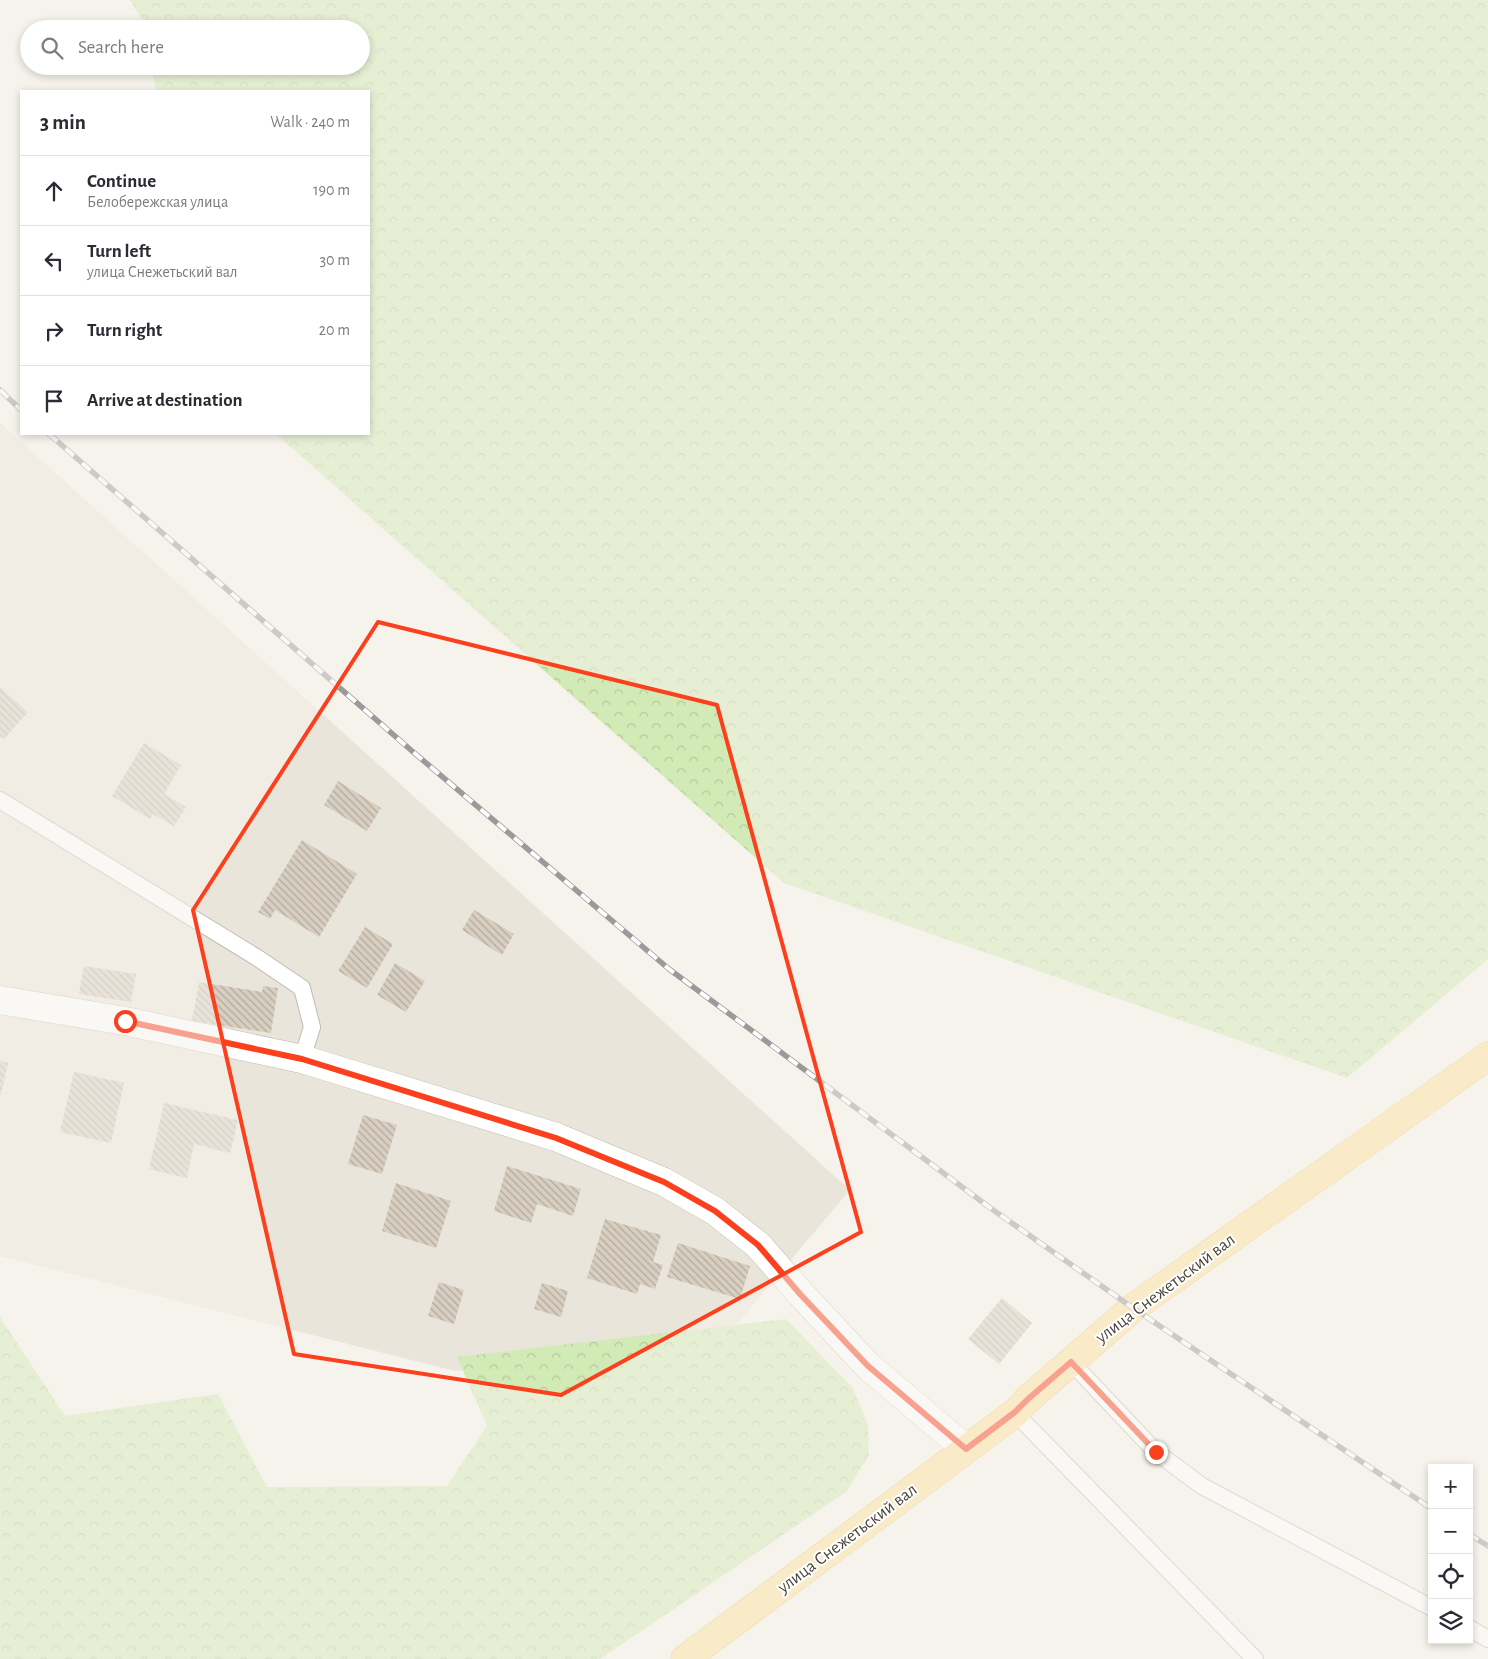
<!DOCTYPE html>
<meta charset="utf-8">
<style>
body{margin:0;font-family:"Alegreya Sans",sans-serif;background:#f2f2f3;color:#2b2b33}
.controls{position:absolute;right:15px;bottom:15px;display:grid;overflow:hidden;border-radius:0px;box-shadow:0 2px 8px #0003}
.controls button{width:45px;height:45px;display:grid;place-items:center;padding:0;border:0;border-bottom:1px solid #e1e1e2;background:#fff;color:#2b2b33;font:25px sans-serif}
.stop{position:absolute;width:15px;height:15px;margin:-11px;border:4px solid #fc3f1d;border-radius:50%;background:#fff}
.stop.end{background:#fc3f1d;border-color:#fff;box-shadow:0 1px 5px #0008}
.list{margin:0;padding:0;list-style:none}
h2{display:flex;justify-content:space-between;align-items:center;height:65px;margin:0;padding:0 20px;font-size:21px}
h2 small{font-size:16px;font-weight:400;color:#7c7c81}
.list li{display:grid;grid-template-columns:32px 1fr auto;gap:15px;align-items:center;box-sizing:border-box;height:70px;padding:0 20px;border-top:1px solid #e1e1e2}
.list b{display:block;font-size:19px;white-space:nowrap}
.list p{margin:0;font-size:16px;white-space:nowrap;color:#7c7c81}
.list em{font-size:16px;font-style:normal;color:#7c7c81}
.icon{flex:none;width:28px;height:28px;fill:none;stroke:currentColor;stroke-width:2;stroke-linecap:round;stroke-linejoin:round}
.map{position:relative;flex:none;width:1488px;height:1659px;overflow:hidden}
.search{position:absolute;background:#fff;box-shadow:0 2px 8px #0003;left:20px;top:20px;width:350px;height:55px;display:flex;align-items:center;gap:12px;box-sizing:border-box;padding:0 18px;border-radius:28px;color:#7c7c81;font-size:19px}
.panel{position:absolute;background:#fff;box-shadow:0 2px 8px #0003;left:20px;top:90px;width:350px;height:345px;border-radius:0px}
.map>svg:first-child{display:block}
.residential{fill:#eae5da}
.forest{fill:url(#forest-crowns)}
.building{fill:url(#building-back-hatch)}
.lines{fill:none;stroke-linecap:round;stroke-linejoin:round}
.lane-casing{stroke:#c2bbae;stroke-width:18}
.street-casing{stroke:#c2bbae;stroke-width:29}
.primary-casing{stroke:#e6c16a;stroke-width:29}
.lane{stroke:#fff;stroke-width:16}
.street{stroke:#fff;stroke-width:28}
.primary{stroke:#ffe39c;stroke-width:28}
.rail-casing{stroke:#9a9a9a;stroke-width:5.5}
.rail{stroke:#fff;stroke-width:4;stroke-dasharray:11;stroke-linecap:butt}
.route{stroke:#fc3f1d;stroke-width:6}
.marked{fill:none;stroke:#fc3f1d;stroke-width:4;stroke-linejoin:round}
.labels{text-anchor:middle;stroke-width:4;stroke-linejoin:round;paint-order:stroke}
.street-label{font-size:18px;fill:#4b4439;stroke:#fff}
</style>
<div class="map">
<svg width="1488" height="1659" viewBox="0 0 1488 1659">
<defs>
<pattern id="forest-crowns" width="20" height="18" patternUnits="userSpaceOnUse" patternTransform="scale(1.25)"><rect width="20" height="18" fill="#d2eab5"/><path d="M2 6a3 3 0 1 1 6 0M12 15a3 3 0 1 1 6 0" fill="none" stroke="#b6ca9c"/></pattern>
<pattern id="building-back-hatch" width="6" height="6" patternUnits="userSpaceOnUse" patternTransform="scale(1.25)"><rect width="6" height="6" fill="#d8cfc1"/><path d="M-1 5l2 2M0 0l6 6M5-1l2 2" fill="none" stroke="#b1aa9e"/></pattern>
</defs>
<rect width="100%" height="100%" fill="#f6f3ec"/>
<polygon class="residential" points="0,423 850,1190 718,1346 455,1371 0,1256"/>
<g class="forest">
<polygon points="130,0 1488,0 1488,959 1347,1078 784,883 276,434 369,434 369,91 156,91 151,66 361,66 361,29 144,29 143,21"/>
<polygon points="0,1317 65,1416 218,1394 267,1487 447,1486 487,1426 457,1357 786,1319 853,1388 868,1425 869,1455 846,1492 600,1659 0,1659"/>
</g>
<g class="building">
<polygon points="0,687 28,712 4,739 0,736"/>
<polygon points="144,743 181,765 164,794 186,807 174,826 153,814 150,819 112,796"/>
<polygon points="338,781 381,808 367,831 324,805"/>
<polygon points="302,840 357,874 319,937 275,910 270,919 258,912"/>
<polygon points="474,910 514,934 502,955 462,930"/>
<polygon points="365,927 393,944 367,988 338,971"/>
<polygon points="395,963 425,981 406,1012 377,995"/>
<polygon points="84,966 136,974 131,1002 79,994"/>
<polygon points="199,982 262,992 263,986 278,988 271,1033 192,1021"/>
<polygon points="0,1061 8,1063 1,1095 0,1095"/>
<polygon points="74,1072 124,1083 111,1143 60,1132"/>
<polygon points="164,1103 238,1120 230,1153 194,1144 187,1178 149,1169"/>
<polygon points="363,1115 397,1125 382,1174 348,1164"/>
<polygon points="507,1166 581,1189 573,1216 537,1204 531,1223 494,1211"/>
<polygon points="396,1183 451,1201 436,1248 382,1231"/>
<polygon points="605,1219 661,1235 653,1262 663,1265 655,1289 640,1284 637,1294 587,1278"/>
<polygon points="678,1243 750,1266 740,1299 667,1277"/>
<polygon points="439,1282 464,1290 454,1324 428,1316"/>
<polygon points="542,1283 568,1291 561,1317 534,1309"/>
<polygon points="1002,1298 1032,1323 999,1364 968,1339"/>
</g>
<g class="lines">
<defs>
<g id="lane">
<polyline points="0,800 256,957 302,988 312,1027 302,1059"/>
<polyline points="1071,1362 1156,1452 1202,1486 1432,1608"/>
<polyline points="1015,1413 1255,1659"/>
<polyline points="1469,1628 1488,1639"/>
</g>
<polyline id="street" points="0,1000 125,1021 302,1059 556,1137 664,1182 715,1211 758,1245 800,1293 868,1366 966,1449"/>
<polyline id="primary" points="685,1659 1015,1413 1028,1399 1133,1308 1488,1056"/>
</defs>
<use href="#lane" class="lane-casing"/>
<use href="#street" class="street-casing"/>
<use href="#primary" class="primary-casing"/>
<use href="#lane" class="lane"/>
<use href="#street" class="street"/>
<use href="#primary" class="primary"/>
<defs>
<g id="rail">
<polyline points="0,390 21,410"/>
<polyline points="49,434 412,751 669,969 989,1207 1133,1308 1432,1509"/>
<polyline points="1469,1534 1488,1546"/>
</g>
</defs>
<use href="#rail" class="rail-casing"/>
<use href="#rail" class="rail"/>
</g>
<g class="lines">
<polyline class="route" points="125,1021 302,1059 556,1138 664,1182 715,1211 758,1245 800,1294 868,1366 966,1449 1015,1412 1028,1399 1071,1362 1156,1452"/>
</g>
<path d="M0 0H1488V1659H0ZM 378,622 L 717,705 L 861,1232 L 561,1395 L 294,1354 L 193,910 Z" fill="#f6f3ec" fill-opacity=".55" fill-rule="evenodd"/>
<path class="marked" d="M 378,622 L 717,705 L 861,1232 L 561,1395 L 294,1354 L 193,910 Z"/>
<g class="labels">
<g class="street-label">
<text transform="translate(1165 1288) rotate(-37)" y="6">улица Снежетьский вал</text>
<text transform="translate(847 1538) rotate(-37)" y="6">улица Снежетьский вал</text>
</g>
</g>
</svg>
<div class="controls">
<button>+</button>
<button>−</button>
<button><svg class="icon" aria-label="locate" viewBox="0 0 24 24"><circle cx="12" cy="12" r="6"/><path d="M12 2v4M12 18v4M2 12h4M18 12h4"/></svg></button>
<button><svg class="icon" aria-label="layers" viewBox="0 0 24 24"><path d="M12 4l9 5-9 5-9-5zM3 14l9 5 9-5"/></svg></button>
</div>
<div class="stop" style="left:125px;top:1021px"></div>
<div class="stop end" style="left:1156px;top:1452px"></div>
<div class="search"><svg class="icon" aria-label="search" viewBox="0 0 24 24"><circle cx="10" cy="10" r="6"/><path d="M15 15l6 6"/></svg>Search here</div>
<section class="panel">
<h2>3 min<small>Walk · 240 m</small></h2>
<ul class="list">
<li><svg class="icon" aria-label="ahead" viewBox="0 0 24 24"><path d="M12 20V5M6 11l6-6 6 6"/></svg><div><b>Continue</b><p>Белобережская улица</p></div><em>190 m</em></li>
<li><svg class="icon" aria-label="left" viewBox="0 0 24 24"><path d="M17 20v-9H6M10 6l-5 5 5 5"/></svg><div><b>Turn left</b><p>улица Снежетьский вал</p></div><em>30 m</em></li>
<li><svg class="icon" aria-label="right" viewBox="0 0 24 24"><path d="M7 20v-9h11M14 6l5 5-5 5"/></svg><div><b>Turn right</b></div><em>20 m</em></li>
<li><svg class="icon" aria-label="arrive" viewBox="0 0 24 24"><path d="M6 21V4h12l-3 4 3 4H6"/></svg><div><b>Arrive at destination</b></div></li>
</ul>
</section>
</div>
